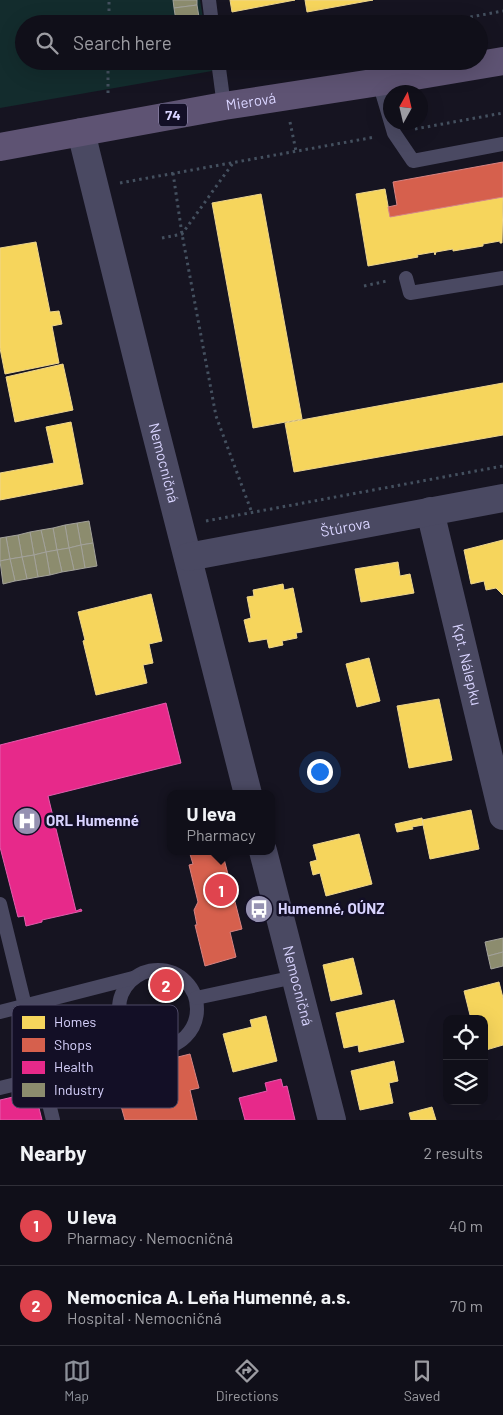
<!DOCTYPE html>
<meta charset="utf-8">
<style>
body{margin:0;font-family:Barlow,sans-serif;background:#191822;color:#f1f3f6}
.controls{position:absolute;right:15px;bottom:15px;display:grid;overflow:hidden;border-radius:10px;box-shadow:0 5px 20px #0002}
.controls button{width:45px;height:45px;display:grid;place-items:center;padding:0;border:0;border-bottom:1px solid #302f38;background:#100f19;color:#f1f3f6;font:25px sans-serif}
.compass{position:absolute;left:383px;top:85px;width:45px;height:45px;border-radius:50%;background:#100f19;box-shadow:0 5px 20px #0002;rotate:8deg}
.you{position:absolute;left:319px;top:771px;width:18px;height:18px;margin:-12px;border:4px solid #fff;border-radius:50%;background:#1a73e8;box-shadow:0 0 0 8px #1a73e833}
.badge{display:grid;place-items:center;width:32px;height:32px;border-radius:50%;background:#8c9099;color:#fff;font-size:16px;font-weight:700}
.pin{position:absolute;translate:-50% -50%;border:2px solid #fff;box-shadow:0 1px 5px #0006}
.popup{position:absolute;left:167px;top:790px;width:108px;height:65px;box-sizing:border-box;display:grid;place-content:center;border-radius:10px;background:#100f19;filter:drop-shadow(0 1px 4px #0005);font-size:16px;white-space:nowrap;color:#9c9ca2}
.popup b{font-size:19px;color:#f1f3f6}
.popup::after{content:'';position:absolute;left:50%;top:100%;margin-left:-10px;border:10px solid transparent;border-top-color:#100f19}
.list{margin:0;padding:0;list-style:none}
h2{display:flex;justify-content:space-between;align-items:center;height:65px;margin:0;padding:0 20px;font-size:21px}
h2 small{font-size:16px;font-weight:400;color:#9c9ca2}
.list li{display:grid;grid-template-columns:32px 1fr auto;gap:15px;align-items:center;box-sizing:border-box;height:80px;padding:0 20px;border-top:1px solid #302f38}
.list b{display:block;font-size:19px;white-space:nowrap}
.list p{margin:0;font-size:16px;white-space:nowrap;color:#9c9ca2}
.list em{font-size:16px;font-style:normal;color:#9c9ca2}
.icon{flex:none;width:28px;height:28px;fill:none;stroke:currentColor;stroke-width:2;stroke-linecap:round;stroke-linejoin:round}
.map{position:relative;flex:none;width:503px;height:1120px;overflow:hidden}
.search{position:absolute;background:#100f19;box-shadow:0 5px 20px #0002;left:15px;right:15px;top:15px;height:55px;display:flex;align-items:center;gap:12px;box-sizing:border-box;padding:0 18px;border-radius:28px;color:#9c9ca2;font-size:19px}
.sheet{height:225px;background:#100f19}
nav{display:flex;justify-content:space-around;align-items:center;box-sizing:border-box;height:70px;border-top:1px solid #302f38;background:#100f19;font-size:14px;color:#9c9ca2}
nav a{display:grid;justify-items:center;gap:2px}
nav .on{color:#8c9099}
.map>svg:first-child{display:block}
.green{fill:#132c2d}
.homes{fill:#f6d55c;stroke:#edd58d}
.shops{fill:#d6604d;stroke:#d78382}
.health{fill:#e7298a;stroke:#e35cad}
.industry{fill:#8c8c6e;stroke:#a3a29a}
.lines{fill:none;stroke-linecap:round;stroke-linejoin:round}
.path{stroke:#44505f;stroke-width:3;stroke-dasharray:2.5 4;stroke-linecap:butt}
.lane{stroke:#4a4962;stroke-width:14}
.street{stroke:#4a4962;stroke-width:28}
.primary{stroke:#5e5373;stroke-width:28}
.labels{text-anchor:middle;stroke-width:5;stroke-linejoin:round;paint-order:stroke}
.shield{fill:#130f26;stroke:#9e99be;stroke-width:1}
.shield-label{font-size:14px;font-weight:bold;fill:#d9d4ff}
.street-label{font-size:15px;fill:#d9d4ff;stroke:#130f26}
.poi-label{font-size:15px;font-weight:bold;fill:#d9d4ff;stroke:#130f26;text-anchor:start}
.key{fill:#130f26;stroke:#4e4a67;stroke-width:1}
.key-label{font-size:14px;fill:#d9d4ff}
</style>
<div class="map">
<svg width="503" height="1120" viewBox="0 0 503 1120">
<rect width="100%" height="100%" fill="#161421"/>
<polygon class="green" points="0,0 200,0 204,24 24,24 24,61 211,61 212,71 0,108"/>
<g class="homes">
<polygon points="230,0 295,0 232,12"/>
<polygon points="305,0 373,0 307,12"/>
<polygon points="200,17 201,24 171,24 170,22"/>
<polygon points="385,189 390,217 503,197 502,243 500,243 500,241 483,244 483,246 453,251 453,249 436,252 435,255 434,252 417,255 418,257 368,266 356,194"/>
<polygon points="261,194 302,419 253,428 212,203"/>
<polygon points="36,242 50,312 59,311 62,324 52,326 59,363 5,374 0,348 0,248"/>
<polygon points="63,364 73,410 15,422 6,377"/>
<polygon points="503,383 503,435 294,472 285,423"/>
<polygon points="71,422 83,484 0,500 0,473 54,463 46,427"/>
<polygon points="503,540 503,595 496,588 486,590 484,581 471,584 464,550"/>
<polygon points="398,562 400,576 410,574 414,593 361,602 355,569"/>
<polygon points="283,584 284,590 293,588 302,632 296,633 297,638 282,641 283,645 269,648 267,639 249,642 244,620 251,618 247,597 254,596 253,590"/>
<polygon points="151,594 162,641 149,644 153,663 143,665 147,683 96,695 83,641 85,640 78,612"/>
<polygon points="369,658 380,701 357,707 346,664"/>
<polygon points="439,699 452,760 409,768 397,706"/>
<polygon points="471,810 479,849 430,859 422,820"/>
<polygon points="422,818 423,825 412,827 413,829 397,832 395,824"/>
<polygon points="359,834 372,884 326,896 320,873 313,875 310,862 317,860 313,845"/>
<polygon points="353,958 362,994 331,1001 323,965"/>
<polygon points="499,982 503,998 503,1045 486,1050 486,1049 484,1049 484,1019 471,1019 464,991"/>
<polygon points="394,1000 404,1042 359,1052 358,1045 344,1048 336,1013"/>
<polygon points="266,1016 277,1061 233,1072 223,1034 252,1027 250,1020"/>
<polygon points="394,1061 398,1081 389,1083 393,1103 360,1110 351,1071"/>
<polygon points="432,1107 436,1120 411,1120 409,1113"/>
</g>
<g class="shops">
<polygon points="503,162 503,197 390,217 388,207 397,205 393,182"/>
<polygon points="189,851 222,851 242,929 230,932 236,957 205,966 195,925 197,925 194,910 198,902 189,865 193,864"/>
<polygon points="190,1054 199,1088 190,1090 197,1120 125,1120 121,1106 130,1104 121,1071"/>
</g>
<g class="health">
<polygon points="166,703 181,763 48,796 76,911 81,909 82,911 42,920 42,922 26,926 24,916 18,917 0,847 0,745"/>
<polygon points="281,1079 283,1087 287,1086 295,1120 245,1120 239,1098 267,1091 265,1083"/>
<polygon points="35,1092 42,1120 0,1120 0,1100"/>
</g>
<g class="industry">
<polygon points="173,0 197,0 197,5 174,8"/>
<polygon points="197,5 199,17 176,21 174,8"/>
<polygon points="89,521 93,543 81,545 77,523"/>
<polygon points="77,523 81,545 69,548 65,525"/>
<polygon points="65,525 69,548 57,550 53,528"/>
<polygon points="53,528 57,550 46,552 41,530"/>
<polygon points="41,530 46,552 34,555 30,532"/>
<polygon points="30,532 34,555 22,557 18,535"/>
<polygon points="18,535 22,557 10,559 6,537"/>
<polygon points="6,537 10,559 0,561 0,538"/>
<polygon points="93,543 97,566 85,568 81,545"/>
<polygon points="81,545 85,568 74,570 69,548"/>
<polygon points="69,548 74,570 62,572 57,550"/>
<polygon points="57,550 62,572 50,575 46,552"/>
<polygon points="46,552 50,575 38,577 34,555"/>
<polygon points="34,555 38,577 27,579 22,557"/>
<polygon points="22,557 27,579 15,581 10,559"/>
<polygon points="10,559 15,581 3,584 0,561"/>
<polygon points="503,938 503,952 488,956 485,942"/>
<polygon points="503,952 503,966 491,969 488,956"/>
</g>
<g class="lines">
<g class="path">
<polyline points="109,24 109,0"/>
<polyline points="432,24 503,11"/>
<polyline points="277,61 279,70"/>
<polyline points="108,93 108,61"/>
<polyline points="290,122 296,151"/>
<polyline points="415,129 503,113"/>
<polyline points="173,173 182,234 216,416 252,513"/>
<polyline points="120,183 375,137"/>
<polyline points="162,238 182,234 233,163"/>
<polyline points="364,286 387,281"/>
<polyline points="206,521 503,466"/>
</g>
<g class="lane">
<polyline points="209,0 212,24"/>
<polyline points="218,61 224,106"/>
<polyline points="379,82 394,133 413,161 503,144"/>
<polyline points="406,278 410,293 503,278"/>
<polyline points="0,904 53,1120"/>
<circle cx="158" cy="1009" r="39"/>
<polyline points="196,998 295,977"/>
<polyline points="0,1012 133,978"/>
<polyline points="0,1088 157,1050"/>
</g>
<g class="street">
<path id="s1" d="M 81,132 L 148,402 L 248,794"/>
<path id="s2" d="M 430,511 L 503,816"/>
<path id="s3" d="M 188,557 L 503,498"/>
<path id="s4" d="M 263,851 L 332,1120"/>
</g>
<path class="primary" id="s5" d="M 0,147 L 224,106 L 379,82 L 503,61"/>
</g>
<defs>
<symbol id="hospital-disc" viewBox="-11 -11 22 22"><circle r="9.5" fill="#9591b1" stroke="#130f26"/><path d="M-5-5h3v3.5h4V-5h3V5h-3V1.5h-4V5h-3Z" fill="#fff"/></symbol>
<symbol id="bus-disc" viewBox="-11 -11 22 22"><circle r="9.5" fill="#9591b1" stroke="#130f26"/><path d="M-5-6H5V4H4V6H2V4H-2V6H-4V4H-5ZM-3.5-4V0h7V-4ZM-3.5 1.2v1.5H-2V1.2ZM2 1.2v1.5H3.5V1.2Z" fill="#fff"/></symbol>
</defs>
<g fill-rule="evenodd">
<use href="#hospital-disc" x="11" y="805" width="32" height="32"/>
<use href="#bus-disc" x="243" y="893" width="32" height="32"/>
</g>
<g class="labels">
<rect class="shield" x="159" y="103.5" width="28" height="23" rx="4"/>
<g class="shield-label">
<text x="173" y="120">74</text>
</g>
<g class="street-label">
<text dy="5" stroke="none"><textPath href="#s5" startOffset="255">Mierová</textPath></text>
<text dy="5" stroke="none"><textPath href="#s1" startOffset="341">Nemocničná</textPath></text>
<text dy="5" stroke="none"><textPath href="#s3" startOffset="160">Štúrova</textPath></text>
<text dy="5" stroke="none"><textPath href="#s2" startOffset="158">Kpt. Nálepku</textPath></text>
<text dy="5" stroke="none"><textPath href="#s4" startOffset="139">Nemocničná</textPath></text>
</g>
<g class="poi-label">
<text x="46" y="826">ORL Humenné</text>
<text x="278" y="914">Humenné, OÚNZ</text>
</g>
</g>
<rect x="12" y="1005" width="166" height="103" rx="8" class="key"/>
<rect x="22" y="1016" width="23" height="13" fill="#f6d55c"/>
<rect x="22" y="1038" width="23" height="14" fill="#d6604d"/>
<rect x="22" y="1061" width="23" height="13" fill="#e7298a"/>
<rect x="22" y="1083" width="23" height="14" fill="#8c8c6e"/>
<g class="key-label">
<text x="54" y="1027">Homes</text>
<text x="54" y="1050">Shops</text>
<text x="54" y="1072">Health</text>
<text x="54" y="1095">Industry</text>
</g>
</svg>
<div class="controls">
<button><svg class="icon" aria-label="locate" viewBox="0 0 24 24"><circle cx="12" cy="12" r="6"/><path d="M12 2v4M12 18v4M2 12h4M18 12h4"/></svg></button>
<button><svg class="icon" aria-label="layers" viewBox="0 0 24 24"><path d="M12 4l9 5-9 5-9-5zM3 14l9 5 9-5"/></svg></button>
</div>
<svg class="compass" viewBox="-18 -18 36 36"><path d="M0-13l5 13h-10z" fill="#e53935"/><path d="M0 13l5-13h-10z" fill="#9c9ca2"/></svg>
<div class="you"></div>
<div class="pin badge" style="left:221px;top:890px;background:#e0444e">1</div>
<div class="popup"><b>U leva</b>Pharmacy</div>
<div class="pin badge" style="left:166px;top:985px;background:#e0444e">2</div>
<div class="search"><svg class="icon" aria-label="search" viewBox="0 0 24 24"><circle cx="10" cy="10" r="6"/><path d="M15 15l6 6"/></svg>Search here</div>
</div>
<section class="sheet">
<h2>Nearby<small>2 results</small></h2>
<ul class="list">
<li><span class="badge" style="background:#e0444e">1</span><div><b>U leva</b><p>Pharmacy · Nemocničná</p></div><em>40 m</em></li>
<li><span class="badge" style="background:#e0444e">2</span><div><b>Nemocnica A. Leňa Humenné, a.s.</b><p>Hospital · Nemocničná</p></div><em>70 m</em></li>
</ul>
</section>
<nav>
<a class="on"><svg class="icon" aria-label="map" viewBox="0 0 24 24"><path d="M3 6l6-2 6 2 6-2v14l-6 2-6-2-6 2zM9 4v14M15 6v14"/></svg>Map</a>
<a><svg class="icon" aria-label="directions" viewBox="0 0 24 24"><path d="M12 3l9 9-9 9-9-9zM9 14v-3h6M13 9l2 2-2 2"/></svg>Directions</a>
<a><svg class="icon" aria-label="saved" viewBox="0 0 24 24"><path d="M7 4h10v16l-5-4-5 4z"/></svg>Saved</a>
</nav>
